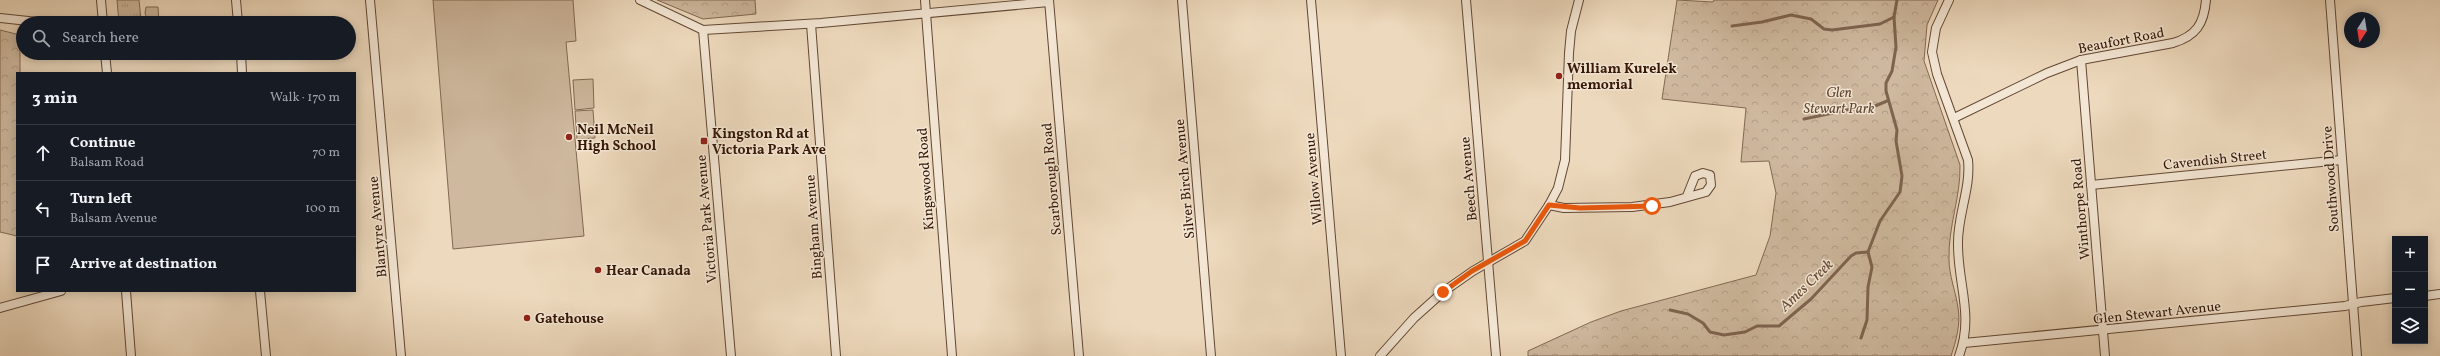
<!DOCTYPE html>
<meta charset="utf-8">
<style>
body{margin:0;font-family:Vollkorn,serif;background:#20242c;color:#f1f3f6}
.controls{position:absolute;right:12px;bottom:12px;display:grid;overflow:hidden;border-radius:0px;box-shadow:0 2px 10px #0003}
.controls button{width:36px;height:36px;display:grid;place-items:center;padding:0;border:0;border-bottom:1px solid #363941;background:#171b24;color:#f1f3f6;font:20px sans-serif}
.compass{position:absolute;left:2344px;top:12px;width:36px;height:36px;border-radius:50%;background:#171b24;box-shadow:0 2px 10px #0003;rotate:192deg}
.stop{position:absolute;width:12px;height:12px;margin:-9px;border:3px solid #ea580c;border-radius:50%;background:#fff}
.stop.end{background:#ea580c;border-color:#fff;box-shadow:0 1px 4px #0008}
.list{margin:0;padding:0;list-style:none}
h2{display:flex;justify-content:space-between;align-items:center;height:52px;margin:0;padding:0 16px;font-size:17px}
h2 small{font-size:13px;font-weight:400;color:#9ea1a6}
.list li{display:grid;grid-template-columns:26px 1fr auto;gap:12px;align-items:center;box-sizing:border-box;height:56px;padding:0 16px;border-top:1px solid #363941}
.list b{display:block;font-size:15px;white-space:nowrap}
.list p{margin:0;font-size:13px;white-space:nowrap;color:#9ea1a6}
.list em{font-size:13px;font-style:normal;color:#9ea1a6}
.icon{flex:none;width:22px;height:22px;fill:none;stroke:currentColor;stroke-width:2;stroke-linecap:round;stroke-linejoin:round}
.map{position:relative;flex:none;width:2440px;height:356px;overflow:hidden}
.search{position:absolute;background:#171b24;box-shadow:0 2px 10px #0003;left:16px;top:16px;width:340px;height:44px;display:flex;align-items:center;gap:10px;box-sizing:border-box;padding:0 14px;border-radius:22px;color:#9ea1a6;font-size:15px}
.panel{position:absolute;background:#171b24;box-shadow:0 2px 10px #0003;left:16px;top:72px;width:340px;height:220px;border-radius:0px}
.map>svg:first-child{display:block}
.grass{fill:#ceb89e;stroke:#826852}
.forest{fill:url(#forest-crowns);stroke:#826852}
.park{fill:url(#park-tufts);stroke:#826852}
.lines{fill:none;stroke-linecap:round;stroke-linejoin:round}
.stream{stroke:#7e644f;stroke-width:3}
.street-casing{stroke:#634834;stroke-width:10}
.street{stroke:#f3e6d4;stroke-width:8}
.route{stroke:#ea580c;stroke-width:5}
.poi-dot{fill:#8f2418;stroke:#f3e6d4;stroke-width:1.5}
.labels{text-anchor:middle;stroke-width:3;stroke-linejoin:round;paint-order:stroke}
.street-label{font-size:14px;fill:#351706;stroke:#f3e6d4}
.poi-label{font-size:14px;font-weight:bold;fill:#351706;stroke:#f3e6d4;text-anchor:start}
.park-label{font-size:14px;font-style:italic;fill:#634734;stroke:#f3e6d4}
.water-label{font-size:15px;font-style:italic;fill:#654a36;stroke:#f3e6d4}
</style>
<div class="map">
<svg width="2440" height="356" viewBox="0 0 2440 356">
<defs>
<pattern id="forest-crowns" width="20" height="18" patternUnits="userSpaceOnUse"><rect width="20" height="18" fill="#ceb89e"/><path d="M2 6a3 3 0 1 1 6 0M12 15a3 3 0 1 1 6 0" fill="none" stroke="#b29d87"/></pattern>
<pattern id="park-tufts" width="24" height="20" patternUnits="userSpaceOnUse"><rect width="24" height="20" fill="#ceb89e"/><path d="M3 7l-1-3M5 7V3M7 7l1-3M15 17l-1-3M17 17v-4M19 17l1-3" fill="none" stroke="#b29d87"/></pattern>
</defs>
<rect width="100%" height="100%" fill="#edd9bd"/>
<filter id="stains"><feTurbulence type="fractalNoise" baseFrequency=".005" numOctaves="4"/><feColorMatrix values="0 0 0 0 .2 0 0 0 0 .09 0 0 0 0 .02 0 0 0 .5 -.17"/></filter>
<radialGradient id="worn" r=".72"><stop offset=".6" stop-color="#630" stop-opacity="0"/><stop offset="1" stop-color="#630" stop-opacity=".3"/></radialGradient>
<g class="grass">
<polygon points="433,0 573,0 576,41 566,42 584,236 453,249"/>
<polygon points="146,7 158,7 159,23 148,23 145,13"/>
<polygon points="593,79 594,108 575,110 573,80"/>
<polygon points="593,110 595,138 577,139 575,111"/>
</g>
<g class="forest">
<polygon points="657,0 755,0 756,14 703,19"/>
<path d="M 1677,0 L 1713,2 L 1714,0 L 1938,0 L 1927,25 L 1924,61 L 1960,165 C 1961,196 1948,227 1949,259 C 1949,276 1956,292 1958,308 C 1961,324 1956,341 1951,356 L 1528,356 L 1528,351 L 1591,322 L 1621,311 L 1756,275 L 1770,236 L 1776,193 L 1769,161 L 1741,162 L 1746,108 L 1662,99 Z"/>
<polygon points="0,30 20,35 20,73 17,73 17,236 0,232"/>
</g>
<polygon class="park" points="117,0 139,0 141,20 137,20 137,23 119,23"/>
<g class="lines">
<g class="stream">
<polyline points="1732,26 1762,22 1791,15 1811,19 1824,29 1832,30 1880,24 1894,17"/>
<polyline points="1804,119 1852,109 1875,106 1887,101"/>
<polyline points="1670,310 1688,314 1703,323 1710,332 1724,335 1745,332 1757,326 1779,326 1811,299 1851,256 1856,253 1868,252"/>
<polyline points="1861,338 1867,320 1868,287 1872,267 1868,252 1880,221 1900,192 1902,176 1896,141 1897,130 1886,91 1886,83 1892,71 1896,47 1894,17 1897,0"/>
</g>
<defs>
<g id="street">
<polyline points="101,0 103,23"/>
<polyline points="236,0 238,23"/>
<polyline points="370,0 401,356"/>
<polyline points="640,0 703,30 821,23 1049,2"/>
<polyline points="925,0 952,356"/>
<polyline points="1049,0 1079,356"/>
<polyline points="1182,0 1211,356"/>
<polyline points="1311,0 1341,356"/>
<polyline points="1466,0 1496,356"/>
<path d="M 1949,0 L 1936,28 L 1932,52 L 1937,74 L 1968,160 C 1971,189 1957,216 1958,245 C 1958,285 1974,316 1959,356"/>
<polyline points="2330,0 2357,356"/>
<polyline points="0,18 47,23"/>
<polyline points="811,24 836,356"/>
<polyline points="703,30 731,356"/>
<polyline points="105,53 107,73"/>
<polyline points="241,53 242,73"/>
<polyline points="2081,60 2105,356"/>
<path d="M 1954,118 L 2047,73 L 2081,60 L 2173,43 C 2196,36 2204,24 2206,0"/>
<polyline points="2091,185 2341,160"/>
<polyline points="1549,205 1564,208 1632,207 1670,202 1706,192 1711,185 1710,175 1703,173 1695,176 1687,196"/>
<polyline points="126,291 131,356"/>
<polyline points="260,291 266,356"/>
<polyline points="2425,296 2440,294"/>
<polyline points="0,308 61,291"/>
<polyline points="1964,343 2345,306 2361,302 2395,298"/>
<polyline points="1380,356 1414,318 1443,292 1473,271 1525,241 1549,205 1558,188 1565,160 1569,53 1571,31 1579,0"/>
</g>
</defs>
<use href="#street" class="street-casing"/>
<use href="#street" class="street"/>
</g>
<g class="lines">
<polyline class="route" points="1443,292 1472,271 1525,241 1549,205 1580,208 1652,206"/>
</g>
<g class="poi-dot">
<circle cx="1559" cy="76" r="4"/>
<circle cx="569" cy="137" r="4"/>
<rect x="700" y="137" width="8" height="8" rx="2"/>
<circle cx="598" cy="270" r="4"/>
<circle cx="527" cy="318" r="4"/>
</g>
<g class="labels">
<g class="street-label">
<text transform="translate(2121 40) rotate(-11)" y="5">Beaufort Road</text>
<text transform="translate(2215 159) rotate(-6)" y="5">Cavendish Street</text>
<text transform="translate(925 179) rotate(-94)" y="5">Kingswood Road</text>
<text transform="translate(1051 179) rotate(-95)" y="5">Scarborough Road</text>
<text transform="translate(1184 179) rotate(-95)" y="5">Silver Birch Avenue</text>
<text transform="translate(1313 179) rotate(-95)" y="5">Willow Avenue</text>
<text transform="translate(1468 179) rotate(-95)" y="5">Beech Avenue</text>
<text transform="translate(2330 179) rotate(-94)" y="5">Southwood Drive</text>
<text transform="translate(2080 209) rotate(-95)" y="5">Winthorpe Road</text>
<text transform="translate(706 219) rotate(-95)" y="5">Victoria Park Avenue</text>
<text transform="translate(377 227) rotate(-95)" y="5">Blantyre Avenue</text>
<text transform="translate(813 227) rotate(-94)" y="5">Bingham Avenue</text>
<text transform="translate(2157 312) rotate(-6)" y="5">Glen Stewart Avenue</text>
</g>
<g class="poi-label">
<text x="1567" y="73">William Kurelek<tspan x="1567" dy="16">memorial</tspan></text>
<text x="577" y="134">Neil McNeil<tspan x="577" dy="16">High School</tspan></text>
<text x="712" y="138">Kingston Rd at<tspan x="712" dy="16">Victoria Park Ave</tspan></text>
<text x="606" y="275">Hear Canada</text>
<text x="535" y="323">Gatehouse</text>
</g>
<g class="park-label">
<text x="1839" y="97">Glen<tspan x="1839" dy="16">Stewart Park</tspan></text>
</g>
<g class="water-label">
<text transform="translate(1806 285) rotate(-44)" y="5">Ames Creek</text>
</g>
</g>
<rect width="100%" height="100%" filter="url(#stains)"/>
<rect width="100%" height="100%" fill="url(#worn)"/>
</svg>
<div class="controls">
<button>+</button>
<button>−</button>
<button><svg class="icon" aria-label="layers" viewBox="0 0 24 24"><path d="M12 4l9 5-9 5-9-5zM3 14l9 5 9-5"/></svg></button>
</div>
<svg class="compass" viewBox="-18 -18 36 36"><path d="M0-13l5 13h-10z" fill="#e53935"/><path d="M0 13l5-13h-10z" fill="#9ea1a6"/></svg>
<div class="stop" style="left:1652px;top:206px"></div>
<div class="stop end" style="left:1443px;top:292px"></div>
<div class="search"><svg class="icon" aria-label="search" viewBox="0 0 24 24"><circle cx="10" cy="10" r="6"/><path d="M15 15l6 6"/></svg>Search here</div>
<section class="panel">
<h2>3 min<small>Walk · 170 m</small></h2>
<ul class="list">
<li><svg class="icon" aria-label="ahead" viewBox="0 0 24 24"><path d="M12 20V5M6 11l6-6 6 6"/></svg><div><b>Continue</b><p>Balsam Road</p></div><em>70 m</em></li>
<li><svg class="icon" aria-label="left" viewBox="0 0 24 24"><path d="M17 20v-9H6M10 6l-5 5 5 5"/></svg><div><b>Turn left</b><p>Balsam Avenue</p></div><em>100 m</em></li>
<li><svg class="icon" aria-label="arrive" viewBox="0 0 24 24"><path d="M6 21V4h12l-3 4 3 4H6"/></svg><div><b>Arrive at destination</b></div></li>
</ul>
</section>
</div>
